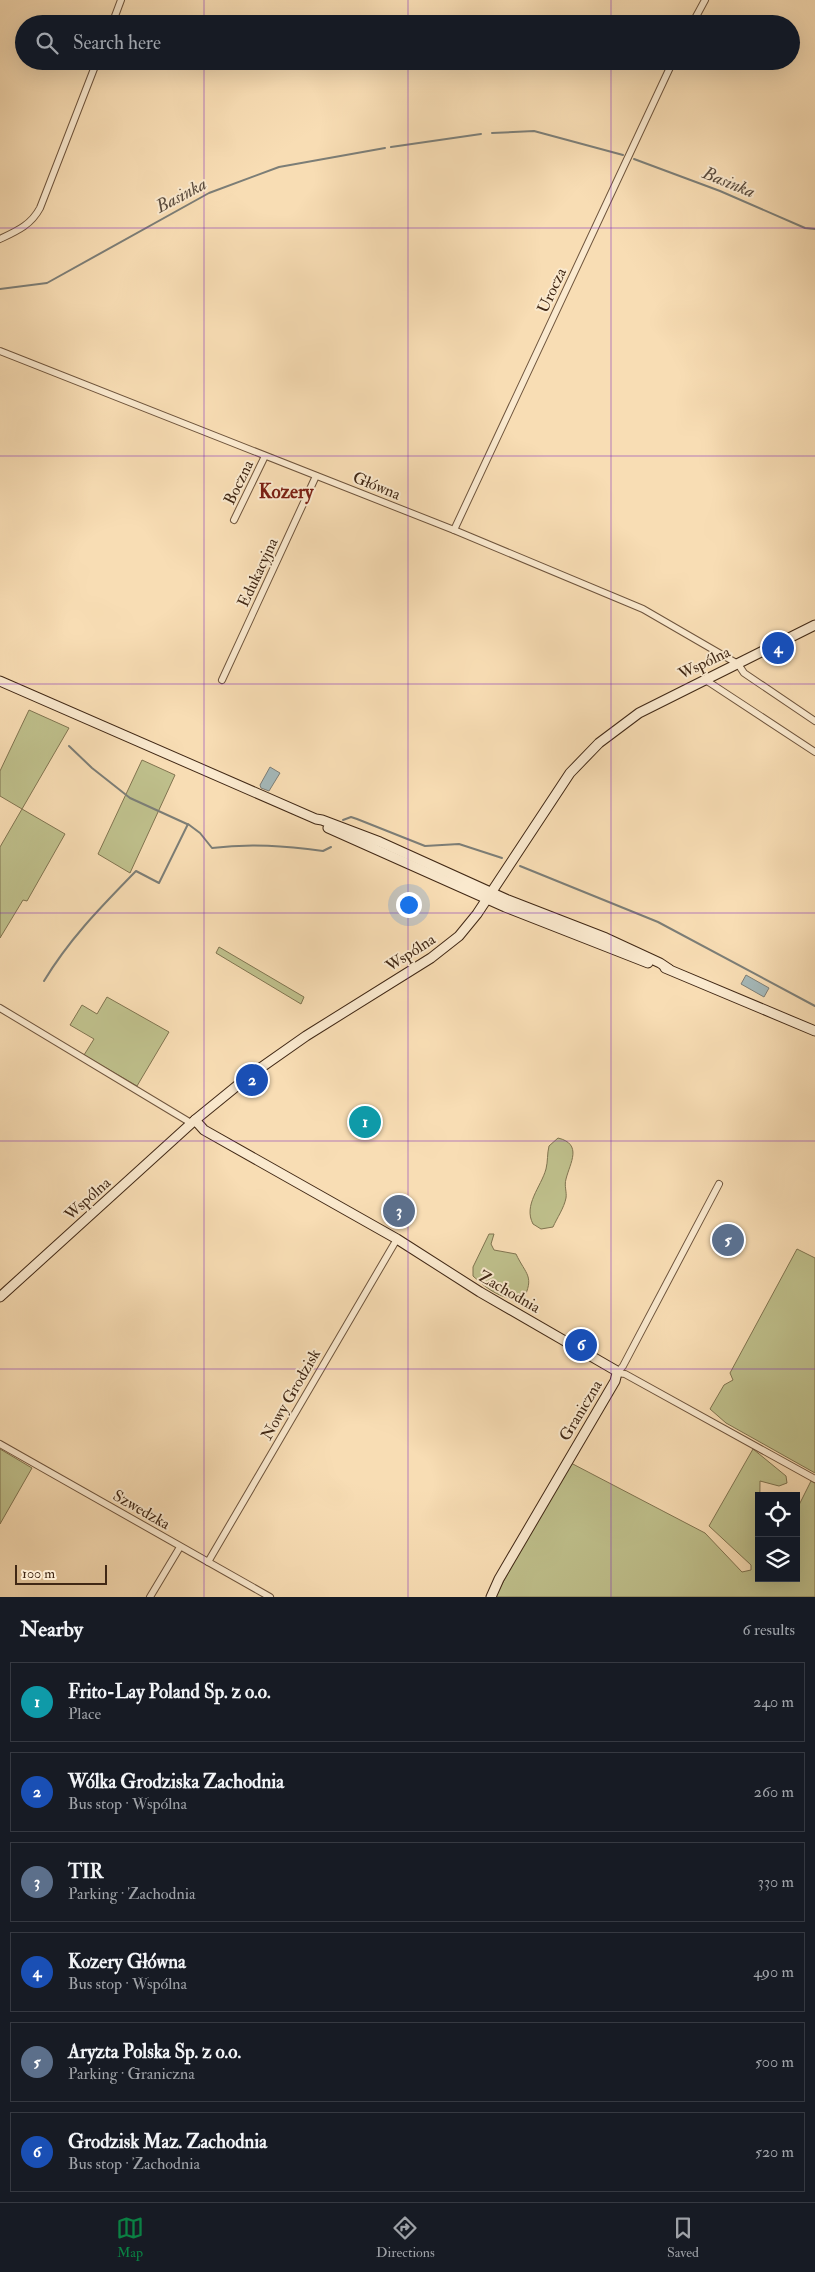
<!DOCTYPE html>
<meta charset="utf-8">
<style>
body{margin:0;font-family:"IM FELL Double Pica",serif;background:#20242c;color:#f1f3f6}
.controls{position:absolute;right:15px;bottom:15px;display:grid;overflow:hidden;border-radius:0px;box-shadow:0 5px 20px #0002}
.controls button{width:45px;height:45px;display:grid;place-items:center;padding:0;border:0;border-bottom:1px solid #363941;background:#171b24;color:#f1f3f6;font:25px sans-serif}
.scale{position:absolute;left:15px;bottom:12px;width:92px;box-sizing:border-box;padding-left:5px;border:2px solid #412815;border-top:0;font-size:14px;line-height:18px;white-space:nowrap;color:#412815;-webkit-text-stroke:4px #fae9ce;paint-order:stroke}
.you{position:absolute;left:408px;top:904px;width:18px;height:18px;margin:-12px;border:4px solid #fff;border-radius:50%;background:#1a73e8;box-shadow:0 0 0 8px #1a73e833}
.badge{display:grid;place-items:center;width:32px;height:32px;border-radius:50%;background:#0b8043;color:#fff;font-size:16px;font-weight:700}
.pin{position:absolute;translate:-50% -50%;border:2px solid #fff;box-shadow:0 1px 5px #0006}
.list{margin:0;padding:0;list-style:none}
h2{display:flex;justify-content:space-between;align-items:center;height:65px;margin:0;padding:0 20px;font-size:21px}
h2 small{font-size:16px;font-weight:400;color:#9ea1a6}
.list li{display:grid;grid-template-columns:32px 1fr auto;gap:15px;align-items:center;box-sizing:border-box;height:80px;margin:0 10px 10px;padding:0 10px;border:1px solid #363941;border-radius:0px}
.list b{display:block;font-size:19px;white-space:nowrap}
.list p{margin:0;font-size:16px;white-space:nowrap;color:#9ea1a6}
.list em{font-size:16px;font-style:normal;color:#9ea1a6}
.icon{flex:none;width:28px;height:28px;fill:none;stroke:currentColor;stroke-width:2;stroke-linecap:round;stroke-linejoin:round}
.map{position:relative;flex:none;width:815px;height:1597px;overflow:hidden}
.search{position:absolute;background:#171b24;box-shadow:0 5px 20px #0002;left:15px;right:15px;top:15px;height:55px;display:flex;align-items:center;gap:12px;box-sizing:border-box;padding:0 18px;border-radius:28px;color:#9ea1a6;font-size:19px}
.sheet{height:605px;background:#171b24}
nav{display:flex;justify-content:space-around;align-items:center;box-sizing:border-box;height:70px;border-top:1px solid #363941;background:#171b24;font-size:14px;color:#9ea1a6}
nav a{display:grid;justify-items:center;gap:2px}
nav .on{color:#0b8043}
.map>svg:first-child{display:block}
.green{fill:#bfc08c;stroke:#807450}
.water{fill:#a4b8b9;stroke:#7c7e77}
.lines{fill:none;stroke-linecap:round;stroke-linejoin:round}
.stream{stroke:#7c7e77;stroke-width:2}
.street-casing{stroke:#6f553d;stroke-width:8}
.secondary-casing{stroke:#412815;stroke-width:11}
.street{stroke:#fae9ce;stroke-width:6}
.secondary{stroke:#fae9ce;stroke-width:9}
.grid{fill:none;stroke:#7b2cbf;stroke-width:1;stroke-opacity:0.55}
.labels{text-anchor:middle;stroke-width:4;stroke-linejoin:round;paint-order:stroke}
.street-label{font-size:16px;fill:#412815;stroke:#fae9ce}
.water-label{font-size:18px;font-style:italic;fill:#5a4c3e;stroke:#fae9ce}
.quarter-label{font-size:19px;font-weight:bold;fill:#7a1f14;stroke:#fae9ce}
</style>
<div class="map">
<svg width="815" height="1597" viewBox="0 0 815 1597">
<rect width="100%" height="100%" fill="#f8ddb4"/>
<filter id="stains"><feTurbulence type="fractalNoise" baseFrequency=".004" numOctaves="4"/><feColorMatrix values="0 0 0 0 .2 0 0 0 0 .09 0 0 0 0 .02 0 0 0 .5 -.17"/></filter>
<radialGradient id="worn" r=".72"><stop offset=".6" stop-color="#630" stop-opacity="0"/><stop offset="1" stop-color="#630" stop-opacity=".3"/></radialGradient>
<g class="green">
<polygon points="29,710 69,728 22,809 65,834 27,901 23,900 0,938 0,847 22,809 0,796 0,771"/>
<polygon points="142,760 175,775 130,873 98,854"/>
<polygon points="219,947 304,997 301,1004 216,953"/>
<polygon points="107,997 169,1032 137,1086 84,1055 94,1039 70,1025 82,1005 97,1014"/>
<path d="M 558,1138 C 583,1144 570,1163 566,1179 C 564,1186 567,1192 566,1198 C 564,1208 557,1218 553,1227 L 541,1229 L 533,1224 C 523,1205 541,1187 546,1169 C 548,1161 547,1154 549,1146 Z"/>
<path d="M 489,1234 L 494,1234 L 491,1244 L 494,1250 L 516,1254 C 526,1275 535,1276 523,1300 C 503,1300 488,1290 473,1276 L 473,1267 Z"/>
<polygon points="797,1249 815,1258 815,1473 726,1423 710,1409 724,1385 733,1380 730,1373"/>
<polygon points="0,1449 32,1468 0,1524"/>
<polygon points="753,1449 786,1476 787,1483 779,1486 760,1481 759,1578 796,1578 796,1511 811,1481 815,1483 815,1597 495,1597 569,1462 705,1533 742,1572 751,1570 751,1565 709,1526"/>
</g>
<g class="water">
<polygon points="270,767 280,773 269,791 261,788 260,785"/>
<polygon points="746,975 769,988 764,997 741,984"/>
</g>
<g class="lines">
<g class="stream">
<polyline points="492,133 534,131 623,155"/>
<polyline points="391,147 481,134"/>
<polyline points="634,159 720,191 805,228 815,229"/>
<polyline points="0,289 47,283 209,193 279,167 385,148"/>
<polyline points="69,746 92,768 130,798 187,824"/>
<polyline points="343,820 351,817 357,819 425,846 459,844 502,858"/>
<polyline points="520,866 658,922 815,1006"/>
<path d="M 44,981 C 70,938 101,907 136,871 L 159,883 L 188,824 L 200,833 L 212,848 C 250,843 286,846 323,851 L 331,847"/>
</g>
<defs>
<g id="street">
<polyline points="112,24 121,0"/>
<polyline points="692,24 705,0"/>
<path d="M 0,239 C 17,231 31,225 40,208 L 97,61"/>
<polyline points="0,351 454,530 643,609 738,664 744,673 815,721"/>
<polyline points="234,520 265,456"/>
<polyline points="454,530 673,61"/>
<polyline points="704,679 815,752"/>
<polyline points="222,680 316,476"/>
<polyline points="0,1008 191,1123"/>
<polyline points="617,1373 625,1374 815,1479"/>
<polyline points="617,1373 623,1366 719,1184"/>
<polyline points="0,1444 270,1597"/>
<polyline points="208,1562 397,1239"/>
<polyline points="150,1597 180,1547"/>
</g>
<g id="secondary">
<polyline points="0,681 316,819 322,820 380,842 508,900 606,938 660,963 669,969"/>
<polyline points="328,828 505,907 648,963"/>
<polyline points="665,968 815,1031"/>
<polyline points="195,1120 204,1130 397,1239 480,1292 615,1370 617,1373 615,1381 499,1579 491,1597"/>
<polyline points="0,1297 195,1120 249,1076 306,1036 431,958 459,936 477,914 570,773 599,743 639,713 815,625"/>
</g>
</defs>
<use href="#street" class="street-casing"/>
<use href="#secondary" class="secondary-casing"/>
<use href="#street" class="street"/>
<use href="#secondary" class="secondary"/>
</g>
<path class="grid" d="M 204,0 L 204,24M 408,0 L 408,24M 611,0 L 611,24M 204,61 L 204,1597M 408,61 L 408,1597M 611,61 L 611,1597M 0,228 L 815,228M 0,456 L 815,456M 0,684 L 815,684M 0,913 L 815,913M 0,1141 L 815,1141M 0,1369 L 815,1369"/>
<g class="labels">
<g class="street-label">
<text transform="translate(551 290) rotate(-65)" y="6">Urocza</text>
<text transform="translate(238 482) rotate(-64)" y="6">Boczna</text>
<text transform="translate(377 485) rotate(22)" y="6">Główna</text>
<text transform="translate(257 572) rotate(-65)" y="6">Edukacyjna</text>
<text transform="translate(704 662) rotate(-26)" y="6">Wspólna</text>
<text transform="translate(410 952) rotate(-33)" y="6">Wspólna</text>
<text transform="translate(87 1198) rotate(-42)" y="6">Wspólna</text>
<text transform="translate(510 1291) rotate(30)" y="6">Zachodnia</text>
<text transform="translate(290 1394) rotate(-60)" y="6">Nowy Grodzisk</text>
<text transform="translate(580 1410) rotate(-59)" y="6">Graniczna</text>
<text transform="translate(142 1509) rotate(30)" y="6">Szwedzka</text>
</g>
<g class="water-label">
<text transform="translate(729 182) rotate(22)" y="6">Basinka</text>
<text transform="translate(181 195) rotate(-28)" y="6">Basinka</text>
</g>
<g class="quarter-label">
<text x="286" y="498">Kozery</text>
</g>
</g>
<rect width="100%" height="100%" filter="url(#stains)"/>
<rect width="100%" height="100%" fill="url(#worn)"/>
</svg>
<div class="controls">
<button><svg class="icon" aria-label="locate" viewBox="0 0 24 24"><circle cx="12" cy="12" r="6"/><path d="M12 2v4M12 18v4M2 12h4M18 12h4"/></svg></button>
<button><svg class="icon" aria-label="layers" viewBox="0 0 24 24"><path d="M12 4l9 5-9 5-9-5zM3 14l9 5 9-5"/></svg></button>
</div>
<div class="scale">100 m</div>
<div class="you"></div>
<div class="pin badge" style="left:365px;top:1122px;background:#0f9aa8">1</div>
<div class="pin badge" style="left:252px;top:1080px;background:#1a4fb4">2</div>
<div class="pin badge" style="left:399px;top:1211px;background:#5c6f8a">3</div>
<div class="pin badge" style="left:778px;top:648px;background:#1a4fb4">4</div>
<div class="pin badge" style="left:728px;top:1240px;background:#5c6f8a">5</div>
<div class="pin badge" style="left:581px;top:1345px;background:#1a4fb4">6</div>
<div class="search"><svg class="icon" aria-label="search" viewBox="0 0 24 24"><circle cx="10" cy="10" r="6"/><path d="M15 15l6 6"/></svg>Search here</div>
</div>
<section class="sheet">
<h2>Nearby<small>6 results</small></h2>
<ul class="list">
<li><span class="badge" style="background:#0f9aa8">1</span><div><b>Frito-Lay Poland Sp. z o.o.</b><p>Place</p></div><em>240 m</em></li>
<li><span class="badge" style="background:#1a4fb4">2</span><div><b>Wólka Grodziska Zachodnia</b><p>Bus stop · Wspólna</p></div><em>260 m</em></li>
<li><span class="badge" style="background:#5c6f8a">3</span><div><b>TIR</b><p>Parking · Zachodnia</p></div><em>330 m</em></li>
<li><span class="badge" style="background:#1a4fb4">4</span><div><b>Kozery Główna</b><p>Bus stop · Wspólna</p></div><em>490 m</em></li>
<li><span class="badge" style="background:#5c6f8a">5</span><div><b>Aryzta Polska Sp. z o.o.</b><p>Parking · Graniczna</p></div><em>500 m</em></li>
<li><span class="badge" style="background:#1a4fb4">6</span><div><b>Grodzisk Maz. Zachodnia</b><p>Bus stop · Zachodnia</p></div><em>520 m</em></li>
</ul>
</section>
<nav>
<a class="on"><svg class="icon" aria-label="map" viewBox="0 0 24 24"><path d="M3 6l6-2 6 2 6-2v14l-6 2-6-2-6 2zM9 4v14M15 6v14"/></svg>Map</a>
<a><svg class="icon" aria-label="directions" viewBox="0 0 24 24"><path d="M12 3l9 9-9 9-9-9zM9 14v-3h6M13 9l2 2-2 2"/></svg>Directions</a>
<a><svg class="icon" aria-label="saved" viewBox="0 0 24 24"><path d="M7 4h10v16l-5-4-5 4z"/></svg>Saved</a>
</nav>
